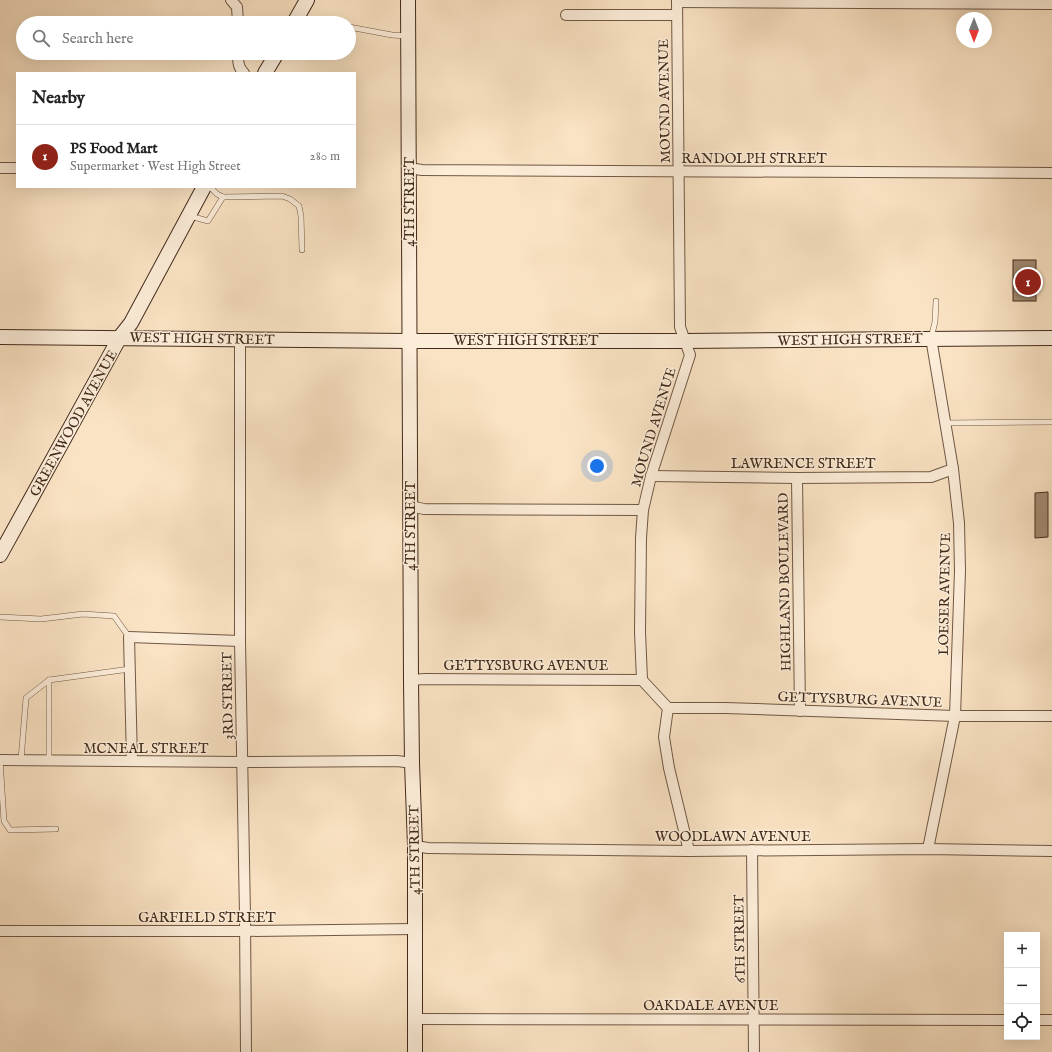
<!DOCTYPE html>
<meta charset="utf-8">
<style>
body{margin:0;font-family:"IM FELL English",serif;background:#f6f6f6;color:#222}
.controls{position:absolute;right:12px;bottom:12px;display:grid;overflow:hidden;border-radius:0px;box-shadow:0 4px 16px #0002}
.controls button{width:36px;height:36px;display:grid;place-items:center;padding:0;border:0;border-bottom:1px solid #e0e0e0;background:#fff;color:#222;font:20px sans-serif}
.compass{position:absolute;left:956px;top:12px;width:36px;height:36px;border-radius:50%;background:#fff;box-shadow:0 4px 16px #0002;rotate:180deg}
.you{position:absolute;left:597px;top:466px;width:14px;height:14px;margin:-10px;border:3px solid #fff;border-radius:50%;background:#1a73e8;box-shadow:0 0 0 6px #1a73e833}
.badge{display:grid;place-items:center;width:26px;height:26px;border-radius:50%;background:#8f2418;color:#fff;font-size:13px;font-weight:700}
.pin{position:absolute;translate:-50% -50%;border:2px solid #fff;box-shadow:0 1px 4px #0006}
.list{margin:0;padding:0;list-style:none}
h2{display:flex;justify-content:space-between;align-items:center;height:52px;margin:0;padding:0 16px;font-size:17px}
h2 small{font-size:13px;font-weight:400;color:#767676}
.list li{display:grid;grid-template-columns:26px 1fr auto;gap:12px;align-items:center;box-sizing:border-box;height:64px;padding:0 16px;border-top:1px solid #e0e0e0}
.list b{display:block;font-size:15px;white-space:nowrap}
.list p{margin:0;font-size:13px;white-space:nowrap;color:#767676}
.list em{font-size:13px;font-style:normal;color:#767676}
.icon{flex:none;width:22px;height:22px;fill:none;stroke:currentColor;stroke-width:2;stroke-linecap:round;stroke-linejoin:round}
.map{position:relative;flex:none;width:1052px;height:1052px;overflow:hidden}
.search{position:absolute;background:#fff;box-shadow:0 4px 16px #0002;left:16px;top:16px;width:340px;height:44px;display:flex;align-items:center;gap:10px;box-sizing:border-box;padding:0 14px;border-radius:22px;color:#767676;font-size:15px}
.panel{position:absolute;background:#fff;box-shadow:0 4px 16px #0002;left:16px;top:72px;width:340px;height:116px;border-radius:0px}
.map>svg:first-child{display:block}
.building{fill:#a28a72;stroke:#422a1a}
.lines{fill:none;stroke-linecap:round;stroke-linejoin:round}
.lane-casing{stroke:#705844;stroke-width:6}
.street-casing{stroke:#705844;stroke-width:12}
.secondary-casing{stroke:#422a1a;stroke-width:16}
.lane{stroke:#fcedd9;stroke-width:5}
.street{stroke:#fcedd9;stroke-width:10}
.secondary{stroke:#fcedd9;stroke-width:14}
.labels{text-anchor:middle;stroke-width:3;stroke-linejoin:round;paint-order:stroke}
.street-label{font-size:14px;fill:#422a1a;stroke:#fcedd9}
</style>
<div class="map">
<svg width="1052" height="1052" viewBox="0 0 1052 1052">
<rect width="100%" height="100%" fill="#fae3c4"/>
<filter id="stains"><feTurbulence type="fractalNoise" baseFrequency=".005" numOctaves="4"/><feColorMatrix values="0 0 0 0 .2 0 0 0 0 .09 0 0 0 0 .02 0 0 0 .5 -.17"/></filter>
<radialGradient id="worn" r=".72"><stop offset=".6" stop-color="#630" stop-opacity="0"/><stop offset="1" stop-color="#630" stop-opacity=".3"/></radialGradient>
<g class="building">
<rect x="1013" y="260" width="23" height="41"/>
<polygon points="1048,492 1048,537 1035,538 1035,493"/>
</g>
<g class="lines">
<defs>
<g id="lane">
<polyline points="299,18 327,23"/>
<polyline points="349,27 392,35 406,36"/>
<polyline points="223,197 282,196 290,199 299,206 301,216 302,250"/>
<polyline points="190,216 208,221 223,197 217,194 210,187"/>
<polyline points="931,338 935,322 936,301"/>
<polyline points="945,423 1052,422"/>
<polyline points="0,617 41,619 83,614 114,616 129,637"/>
<polyline points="0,760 4,821 10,830 56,829"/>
<polyline points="21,760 26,698 49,680"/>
<polyline points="49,761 49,680 130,669"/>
</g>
<g id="street">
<polyline points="231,0 237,7 238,23"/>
<polyline points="677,0 680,327 690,355 651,476 643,510 641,538 640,632 642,680 668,708 664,737 669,768 689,851"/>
<polyline points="677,2 1052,4"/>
<polyline points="566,15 676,15"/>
<path d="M 238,53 C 238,61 238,68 244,73"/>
<polyline points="0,168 17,168"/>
<polyline points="409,168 422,170 1052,173"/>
<polyline points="240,339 240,641 245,916 246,1052"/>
<polyline points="651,476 797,478 931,477 953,469"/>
<polyline points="797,478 800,711"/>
<polyline points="410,506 424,509 643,510"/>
<polyline points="411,680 425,679 642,680"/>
<polyline points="668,708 725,708 955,716 1052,716"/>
<polyline points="0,760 242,762 397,761 412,763"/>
<polyline points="132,761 129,637 240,641"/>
<polyline points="415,846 428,848 689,851 928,849 1052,851"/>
<polyline points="928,849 955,716 960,571 959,523 953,469 931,338"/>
<polyline points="752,850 754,1052"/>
<polyline points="0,931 245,931 414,929"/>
<polyline points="415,1019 1007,1020"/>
<polyline points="1037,1020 1052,1020"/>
</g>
<g id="secondary">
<polyline points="408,0 411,680 412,763 415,846 415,1052"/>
<polyline points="294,23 307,0"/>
<polyline points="265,73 277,53"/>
<polyline points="0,337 409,341 684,341 1052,338"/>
<polyline points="0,555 120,337 131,323 204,187"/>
</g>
</defs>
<use href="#lane" class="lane-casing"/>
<use href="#street" class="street-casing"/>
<use href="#secondary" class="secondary-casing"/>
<use href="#lane" class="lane"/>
<use href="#street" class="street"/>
<use href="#secondary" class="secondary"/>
</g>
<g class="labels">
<g class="street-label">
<text transform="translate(664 101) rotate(-91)" y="5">MOUND AVENUE</text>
<text x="754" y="163">RANDOLPH STREET</text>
<text transform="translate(409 202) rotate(-90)" y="5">4TH STREET</text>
<text transform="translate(202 338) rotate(1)" y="5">WEST HIGH STREET</text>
<text transform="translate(850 339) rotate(-1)" y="5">WEST HIGH STREET</text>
<text x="526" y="345">WEST HIGH STREET</text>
<text transform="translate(73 423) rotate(-61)" y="5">GREENWOOD AVENUE</text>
<text transform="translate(653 427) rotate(-73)" y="5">MOUND AVENUE</text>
<text x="803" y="468">LAWRENCE STREET</text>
<text transform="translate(410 526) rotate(-90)" y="5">4TH STREET</text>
<text transform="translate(784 582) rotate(-91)" y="5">HIGHLAND BOULEVARD</text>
<text transform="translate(944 594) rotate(-89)" y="5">LOESER AVENUE</text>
<text x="526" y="670">GETTYSBURG AVENUE</text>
<text transform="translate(227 696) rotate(-91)" y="5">3RD STREET</text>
<text transform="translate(860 699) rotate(2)" y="5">GETTYSBURG AVENUE</text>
<text x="146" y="753">MCNEAL STREET</text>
<text x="733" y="841">WOODLAWN AVENUE</text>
<text transform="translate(414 850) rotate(-91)" y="5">4TH STREET</text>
<text x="207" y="922">GARFIELD STREET</text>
<text transform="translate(739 939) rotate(-91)" y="5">6TH STREET</text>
<text x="711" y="1010">OAKDALE AVENUE</text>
</g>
</g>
<rect width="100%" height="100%" filter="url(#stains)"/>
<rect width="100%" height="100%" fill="url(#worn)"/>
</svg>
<div class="controls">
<button>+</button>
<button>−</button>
<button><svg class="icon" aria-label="locate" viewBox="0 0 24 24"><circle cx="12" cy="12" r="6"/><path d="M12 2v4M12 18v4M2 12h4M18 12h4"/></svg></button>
</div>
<svg class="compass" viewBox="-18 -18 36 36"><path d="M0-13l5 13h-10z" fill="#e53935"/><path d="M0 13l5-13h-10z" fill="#767676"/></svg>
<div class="you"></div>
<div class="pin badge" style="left:1028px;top:282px">1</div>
<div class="search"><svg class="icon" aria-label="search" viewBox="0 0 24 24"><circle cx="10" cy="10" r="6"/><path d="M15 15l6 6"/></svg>Search here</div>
<section class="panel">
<h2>Nearby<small></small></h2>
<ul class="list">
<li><span class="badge">1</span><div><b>PS Food Mart</b><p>Supermarket · West High Street</p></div><em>280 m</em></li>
</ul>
</section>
</div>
